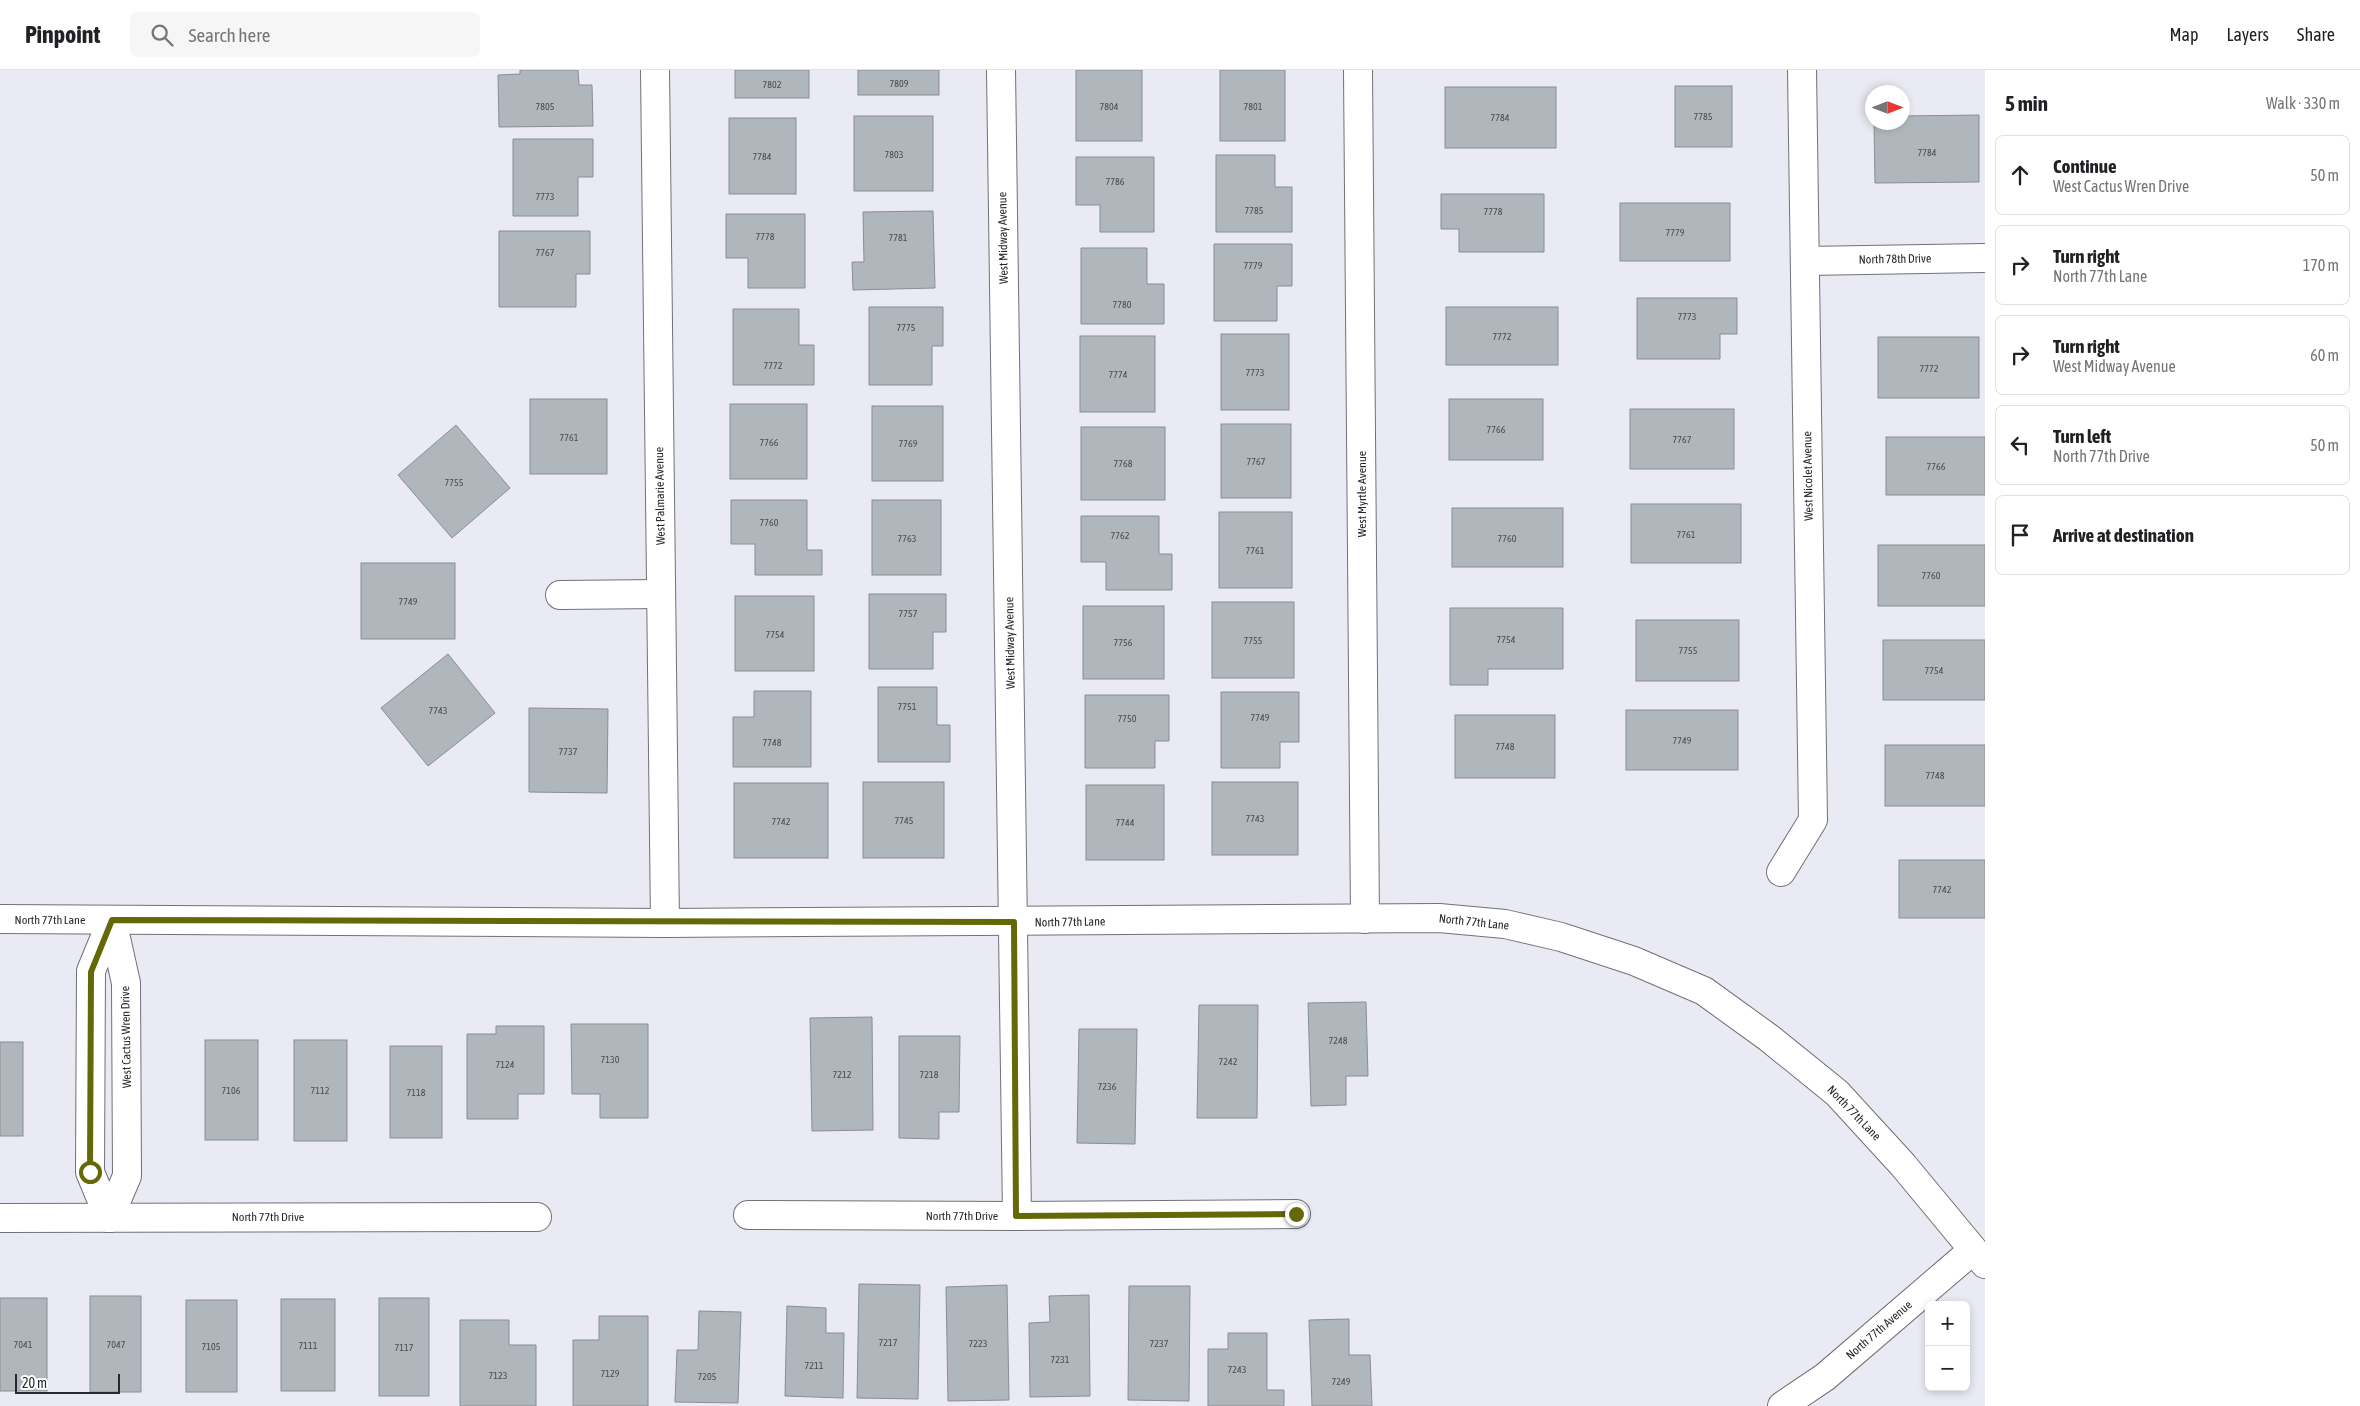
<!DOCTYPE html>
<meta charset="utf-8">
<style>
body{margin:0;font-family:"Asap Condensed",sans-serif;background:#f6f6f6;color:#202124}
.controls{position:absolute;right:15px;bottom:15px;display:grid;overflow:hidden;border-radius:8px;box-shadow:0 2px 8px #0003}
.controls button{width:45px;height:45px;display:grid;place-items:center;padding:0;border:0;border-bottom:1px solid #e0e0e0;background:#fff;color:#202124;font:25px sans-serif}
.compass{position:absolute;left:1865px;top:15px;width:45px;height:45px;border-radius:50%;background:#fff;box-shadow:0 2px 8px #0003;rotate:90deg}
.scale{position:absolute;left:15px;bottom:12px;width:105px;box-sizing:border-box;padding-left:5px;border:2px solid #28292c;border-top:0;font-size:14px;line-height:18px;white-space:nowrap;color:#28292c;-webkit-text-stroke:4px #fff;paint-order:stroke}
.stop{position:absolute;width:15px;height:15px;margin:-11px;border:4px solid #656807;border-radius:50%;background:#fff}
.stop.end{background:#656807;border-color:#fff;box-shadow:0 1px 5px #0008}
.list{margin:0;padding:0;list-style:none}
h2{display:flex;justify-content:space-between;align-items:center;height:65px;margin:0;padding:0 20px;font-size:21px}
h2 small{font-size:16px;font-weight:400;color:#757577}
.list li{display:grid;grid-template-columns:32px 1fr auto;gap:15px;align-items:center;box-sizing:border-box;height:80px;margin:0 10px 10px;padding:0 10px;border:1px solid #e0e0e0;border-radius:8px}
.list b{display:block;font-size:19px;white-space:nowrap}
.list p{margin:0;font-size:16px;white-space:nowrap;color:#757577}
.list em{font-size:16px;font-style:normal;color:#757577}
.icon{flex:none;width:28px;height:28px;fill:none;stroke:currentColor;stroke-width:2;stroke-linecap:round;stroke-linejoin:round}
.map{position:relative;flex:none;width:1985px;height:1336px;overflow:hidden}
header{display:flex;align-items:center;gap:30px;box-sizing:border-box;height:70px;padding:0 25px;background:#fff;border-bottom:1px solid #e0e0e0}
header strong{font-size:24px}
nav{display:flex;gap:28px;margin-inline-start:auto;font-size:18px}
.search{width:350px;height:45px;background:#f6f6f6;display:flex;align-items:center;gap:12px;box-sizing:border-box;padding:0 18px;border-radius:8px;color:#757577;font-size:19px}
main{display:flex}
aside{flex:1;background:#fff}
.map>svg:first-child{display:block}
.building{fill:#afb6bc;stroke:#888e94}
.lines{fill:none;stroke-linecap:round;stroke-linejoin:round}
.minor-casing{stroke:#717179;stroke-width:30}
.minor{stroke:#fff;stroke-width:28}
.route{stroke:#656807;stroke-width:6}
.labels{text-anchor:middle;stroke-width:4;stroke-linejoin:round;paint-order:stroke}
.number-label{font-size:10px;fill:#4a4c50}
.street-label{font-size:12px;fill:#28292c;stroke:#fff}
</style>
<header>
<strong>Pinpoint</strong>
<div class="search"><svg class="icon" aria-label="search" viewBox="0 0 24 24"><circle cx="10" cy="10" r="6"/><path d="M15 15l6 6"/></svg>Search here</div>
<nav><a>Map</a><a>Layers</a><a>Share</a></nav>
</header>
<main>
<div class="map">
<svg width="1985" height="1336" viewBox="0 0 1985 1336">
<rect width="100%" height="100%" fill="#e9eaf3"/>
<g class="building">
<polygon points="520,0 578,0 579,15 592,15 593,56 499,57 498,5 520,4"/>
<rect x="735" y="0" width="74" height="28"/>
<rect x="858" y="0" width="81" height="25"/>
<rect x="1076" y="0" width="66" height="71"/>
<rect x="1220" y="0" width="65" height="71"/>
<rect x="1675" y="16" width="57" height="61"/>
<rect x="1445" y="17" width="111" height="61"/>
<polygon points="1979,45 1979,112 1875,113 1874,52 1902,52 1902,46"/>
<rect x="854" y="46" width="79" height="75"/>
<rect x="729" y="48" width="67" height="76"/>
<polygon points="513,69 593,69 593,107 578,107 578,146 513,146"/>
<polygon points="1216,85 1275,85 1275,117 1292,117 1292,162 1216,162"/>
<polygon points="1076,87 1154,87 1154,162 1100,162 1100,135 1076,135"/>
<polygon points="1441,124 1544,124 1544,182 1459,182 1459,159 1441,159"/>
<rect x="1620" y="133" width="110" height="58"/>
<polygon points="933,141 935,218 853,220 852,192 864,192 863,142"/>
<polygon points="726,144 805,144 805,218 748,218 748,188 726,188"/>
<polygon points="499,161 590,161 590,204 576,204 576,237 499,237"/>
<polygon points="1214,174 1292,174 1292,216 1277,216 1277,251 1214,251"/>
<polygon points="1081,178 1147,178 1147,214 1164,214 1164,254 1081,254"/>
<polygon points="1637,228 1737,228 1737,264 1720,264 1720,289 1637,289"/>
<polygon points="869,237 943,237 943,276 932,276 932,315 869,315"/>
<rect x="1446" y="237" width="112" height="58"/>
<polygon points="733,239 799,239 799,275 814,275 814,315 733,315"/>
<rect x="1221" y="264" width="68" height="76"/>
<rect x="1080" y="266" width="75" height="76"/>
<rect x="1878" y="267" width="101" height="61"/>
<rect x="530" y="329" width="77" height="75"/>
<rect x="1449" y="329" width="94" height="61"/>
<rect x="730" y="334" width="77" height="75"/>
<rect x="872" y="336" width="71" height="75"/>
<rect x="1630" y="339" width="104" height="60"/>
<rect x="1221" y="354" width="70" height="74"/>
<polygon points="456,355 510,418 452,468 398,405"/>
<rect x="1081" y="357" width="84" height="73"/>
<rect x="1886" y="367" width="99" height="58"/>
<polygon points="731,430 807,430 807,480 822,480 822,505 755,505 755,474 731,474"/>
<rect x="872" y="430" width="69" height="75"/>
<rect x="1631" y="434" width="110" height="59"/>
<rect x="1452" y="438" width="111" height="59"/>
<rect x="1219" y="442" width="73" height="76"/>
<polygon points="1081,446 1159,446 1159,484 1172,484 1172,520 1106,520 1106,492 1081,492"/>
<rect x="1878" y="475" width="107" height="61"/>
<rect x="361" y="493" width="94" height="76"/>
<polygon points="869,524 946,524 946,562 933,562 933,599 869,599"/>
<rect x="735" y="526" width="79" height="75"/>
<rect x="1212" y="532" width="82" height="76"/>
<rect x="1083" y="536" width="81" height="73"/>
<polygon points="1450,538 1563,538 1563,599 1488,599 1488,615 1450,615"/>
<rect x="1636" y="550" width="103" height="61"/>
<rect x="1883" y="570" width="102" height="60"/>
<polygon points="448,584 495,643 428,696 381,638"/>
<polygon points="878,617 937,617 937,655 950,655 950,692 878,692"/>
<polygon points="754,621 811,621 811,697 733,697 733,647 754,647"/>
<polygon points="1221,622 1299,622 1299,672 1280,672 1280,698 1221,698"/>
<polygon points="1085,625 1169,625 1169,671 1155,671 1155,698 1085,698"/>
<polygon points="529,638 608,639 607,723 529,722"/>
<rect x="1626" y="640" width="112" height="60"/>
<rect x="1455" y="645" width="100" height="63"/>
<rect x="1885" y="675" width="100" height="61"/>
<rect x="863" y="712" width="81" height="76"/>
<rect x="1212" y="712" width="86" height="73"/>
<rect x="734" y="713" width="94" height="75"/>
<rect x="1086" y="715" width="78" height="75"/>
<rect x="1899" y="790" width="86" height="58"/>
<polygon points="1366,932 1368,1006 1346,1006 1346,1035 1311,1036 1308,933"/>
<polygon points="1199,935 1258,935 1257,1048 1197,1048"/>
<polygon points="872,947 873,1060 812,1061 810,948"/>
<polygon points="571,954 648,954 648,1048 600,1048 600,1024 572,1024"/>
<polygon points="496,956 544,956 544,1024 518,1024 518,1049 467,1049 467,964 496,964"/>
<polygon points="1079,959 1137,959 1135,1074 1077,1073"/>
<polygon points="899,966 960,966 959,1042 939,1042 939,1069 899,1068"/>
<rect x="205" y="970" width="53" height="100"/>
<rect x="294" y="970" width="53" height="101"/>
<rect x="0" y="972" width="23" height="94"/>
<rect x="390" y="976" width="52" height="92"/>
<polygon points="859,1214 920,1215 918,1329 857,1328"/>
<polygon points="1007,1215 1009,1330 948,1331 946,1217"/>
<polygon points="1129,1216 1190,1216 1189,1331 1128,1330"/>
<polygon points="1089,1225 1090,1326 1030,1327 1029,1253 1050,1252 1049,1226"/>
<rect x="90" y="1226" width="51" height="96"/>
<rect x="0" y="1228" width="47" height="93"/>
<rect x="379" y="1228" width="50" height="98"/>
<rect x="281" y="1229" width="54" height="92"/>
<rect x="186" y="1230" width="51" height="92"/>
<polygon points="787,1236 826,1238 826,1263 844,1263 843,1328 785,1326"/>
<polygon points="699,1241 741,1242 738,1333 675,1332 677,1280 698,1280"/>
<polygon points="599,1246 648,1246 648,1336 573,1336 573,1270 599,1270"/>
<polygon points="1349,1249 1349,1285 1370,1285 1372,1336 1312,1336 1309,1250"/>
<polygon points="460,1250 509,1250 509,1275 536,1275 536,1336 460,1336"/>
<polygon points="1228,1263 1267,1263 1267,1320 1284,1320 1284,1336 1208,1336 1208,1279 1228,1279"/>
</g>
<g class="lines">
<defs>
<g id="minor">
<polyline points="655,0 665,853"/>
<polyline points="1001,0 1017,1146"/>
<polyline points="1358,0 1365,849"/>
<polyline points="1805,191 1985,188"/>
<polyline points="560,525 660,524"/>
<polyline points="1781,802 1813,750 1802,0"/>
<polyline points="0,849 665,853 1439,848 1505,854 1561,867 1634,891 1704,921 1769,968 1837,1023 1903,1095 1985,1194"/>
<polyline points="748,1145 1017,1146 1296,1144"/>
<polyline points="0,1148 537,1147"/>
<polyline points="109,1148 90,1102 91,901 112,850"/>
<polyline points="109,1148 127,1106 126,913 112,850"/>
<polyline points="1782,1336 1825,1307 1973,1180"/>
</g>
</defs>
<use href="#minor" class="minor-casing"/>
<use href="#minor" class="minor"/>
</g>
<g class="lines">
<polyline class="route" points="90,1102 91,902 112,850 1014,852 1016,1146 1296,1144"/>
</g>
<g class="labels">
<g class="number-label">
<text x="899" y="17">7809</text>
<text x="772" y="18">7802</text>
<text x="545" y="40">7805</text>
<text x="1109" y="40">7804</text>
<text x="1253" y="40">7801</text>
<text x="1703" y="50">7785</text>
<text x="1500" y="51">7784</text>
<text x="1927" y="86">7784</text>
<text x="894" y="88">7803</text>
<text x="762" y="90">7784</text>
<text x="1115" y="115">7786</text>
<text x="545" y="130">7773</text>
<text x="1254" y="144">7785</text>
<text x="1493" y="145">7778</text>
<text x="1675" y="166">7779</text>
<text x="765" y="170">7778</text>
<text x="898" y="171">7781</text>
<text x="545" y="186">7767</text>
<text x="1253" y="199">7779</text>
<text x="1122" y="238">7780</text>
<text x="1687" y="250">7773</text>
<text x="906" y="261">7775</text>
<text x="1502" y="270">7772</text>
<text x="773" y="299">7772</text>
<text x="1929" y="302">7772</text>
<text x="1255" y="306">7773</text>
<text x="1118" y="308">7774</text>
<text x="1496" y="363">7766</text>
<text x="569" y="371">7761</text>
<text x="1682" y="373">7767</text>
<text x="769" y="376">7766</text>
<text x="908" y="377">7769</text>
<text x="1256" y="395">7767</text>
<text x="1123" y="397">7768</text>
<text x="1936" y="400">7766</text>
<text x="454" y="416">7755</text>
<text x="769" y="456">7760</text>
<text x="1686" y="468">7761</text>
<text x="1120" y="469">7762</text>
<text x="907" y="472">7763</text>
<text x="1507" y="472">7760</text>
<text x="1255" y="484">7761</text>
<text x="1931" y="509">7760</text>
<text x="408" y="535">7749</text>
<text x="908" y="547">7757</text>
<text x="775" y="568">7754</text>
<text x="1506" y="573">7754</text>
<text x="1253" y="574">7755</text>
<text x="1123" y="576">7756</text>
<text x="1688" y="584">7755</text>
<text x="1934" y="604">7754</text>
<text x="907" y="640">7751</text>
<text x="438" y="644">7743</text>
<text x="1260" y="651">7749</text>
<text x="1127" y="652">7750</text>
<text x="1682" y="674">7749</text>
<text x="772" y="676">7748</text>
<text x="1505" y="680">7748</text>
<text x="568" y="685">7737</text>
<text x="1935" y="709">7748</text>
<text x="1255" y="752">7743</text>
<text x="904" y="754">7745</text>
<text x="781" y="755">7742</text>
<text x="1125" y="756">7744</text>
<text x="1942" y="823">7742</text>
<text x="1338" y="974">7248</text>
<text x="610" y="993">7130</text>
<text x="1228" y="995">7242</text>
<text x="505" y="998">7124</text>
<text x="842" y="1008">7212</text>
<text x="929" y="1008">7218</text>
<text x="1107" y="1020">7236</text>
<text x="231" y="1024">7106</text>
<text x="320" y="1024">7112</text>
<text x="416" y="1026">7118</text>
<text x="888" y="1276">7217</text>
<text x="978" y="1277">7223</text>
<text x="1159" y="1277">7237</text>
<text x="23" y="1278">7041</text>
<text x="116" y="1278">7047</text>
<text x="308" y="1279">7111</text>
<text x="211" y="1280">7105</text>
<text x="404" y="1281">7117</text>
<text x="1060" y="1293">7231</text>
<text x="814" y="1299">7211</text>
<text x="1237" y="1303">7243</text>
<text x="610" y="1307">7129</text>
<text x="498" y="1309">7123</text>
<text x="707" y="1310">7205</text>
<text x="1341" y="1315">7249</text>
</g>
<g class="street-label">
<text transform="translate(1003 168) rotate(-91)" y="4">West Midway Avenue</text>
<text transform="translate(1895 189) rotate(-1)" y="4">North 78th Drive</text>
<text transform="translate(1808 406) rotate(-91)" y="4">West Nicolet Avenue</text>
<text transform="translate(1362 424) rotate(-90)" y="4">West Myrtle Avenue</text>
<text transform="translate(660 426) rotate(-91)" y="4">West Palmarie Avenue</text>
<text transform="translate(1010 573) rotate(-91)" y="4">West Midway Avenue</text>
<text x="50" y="854">North 77th Lane</text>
<text transform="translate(1070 852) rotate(-1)" y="4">North 77th Lane</text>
<text transform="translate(1474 852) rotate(6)" y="4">North 77th Lane</text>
<text transform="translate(126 967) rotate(-91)" y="4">West Cactus Wren Drive</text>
<text transform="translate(1854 1043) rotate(46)" y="4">North 77th Lane</text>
<text x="962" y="1150">North 77th Drive</text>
<text x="268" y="1151">North 77th Drive</text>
<text transform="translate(1879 1260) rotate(-41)" y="4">North 77th Avenue</text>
</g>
</g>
</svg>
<div class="controls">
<button>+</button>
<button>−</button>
</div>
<svg class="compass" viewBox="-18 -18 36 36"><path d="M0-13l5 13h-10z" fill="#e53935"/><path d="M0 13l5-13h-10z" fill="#757577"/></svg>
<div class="scale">20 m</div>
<div class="stop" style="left:90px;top:1102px"></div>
<div class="stop end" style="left:1296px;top:1144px"></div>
</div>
<aside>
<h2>5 min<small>Walk · 330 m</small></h2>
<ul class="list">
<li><svg class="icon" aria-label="ahead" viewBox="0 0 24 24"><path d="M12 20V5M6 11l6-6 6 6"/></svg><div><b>Continue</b><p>West Cactus Wren Drive</p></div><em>50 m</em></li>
<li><svg class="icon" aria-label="right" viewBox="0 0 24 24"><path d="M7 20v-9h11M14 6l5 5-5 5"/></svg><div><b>Turn right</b><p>North 77th Lane</p></div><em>170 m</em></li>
<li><svg class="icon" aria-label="right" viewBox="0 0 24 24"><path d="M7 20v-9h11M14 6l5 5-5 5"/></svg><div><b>Turn right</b><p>West Midway Avenue</p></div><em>60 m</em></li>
<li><svg class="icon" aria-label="left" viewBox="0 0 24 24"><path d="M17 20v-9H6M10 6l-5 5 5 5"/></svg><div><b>Turn left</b><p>North 77th Drive</p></div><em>50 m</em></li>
<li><svg class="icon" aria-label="arrive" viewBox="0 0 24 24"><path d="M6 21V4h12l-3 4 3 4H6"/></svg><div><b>Arrive at destination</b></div></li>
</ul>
</aside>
</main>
